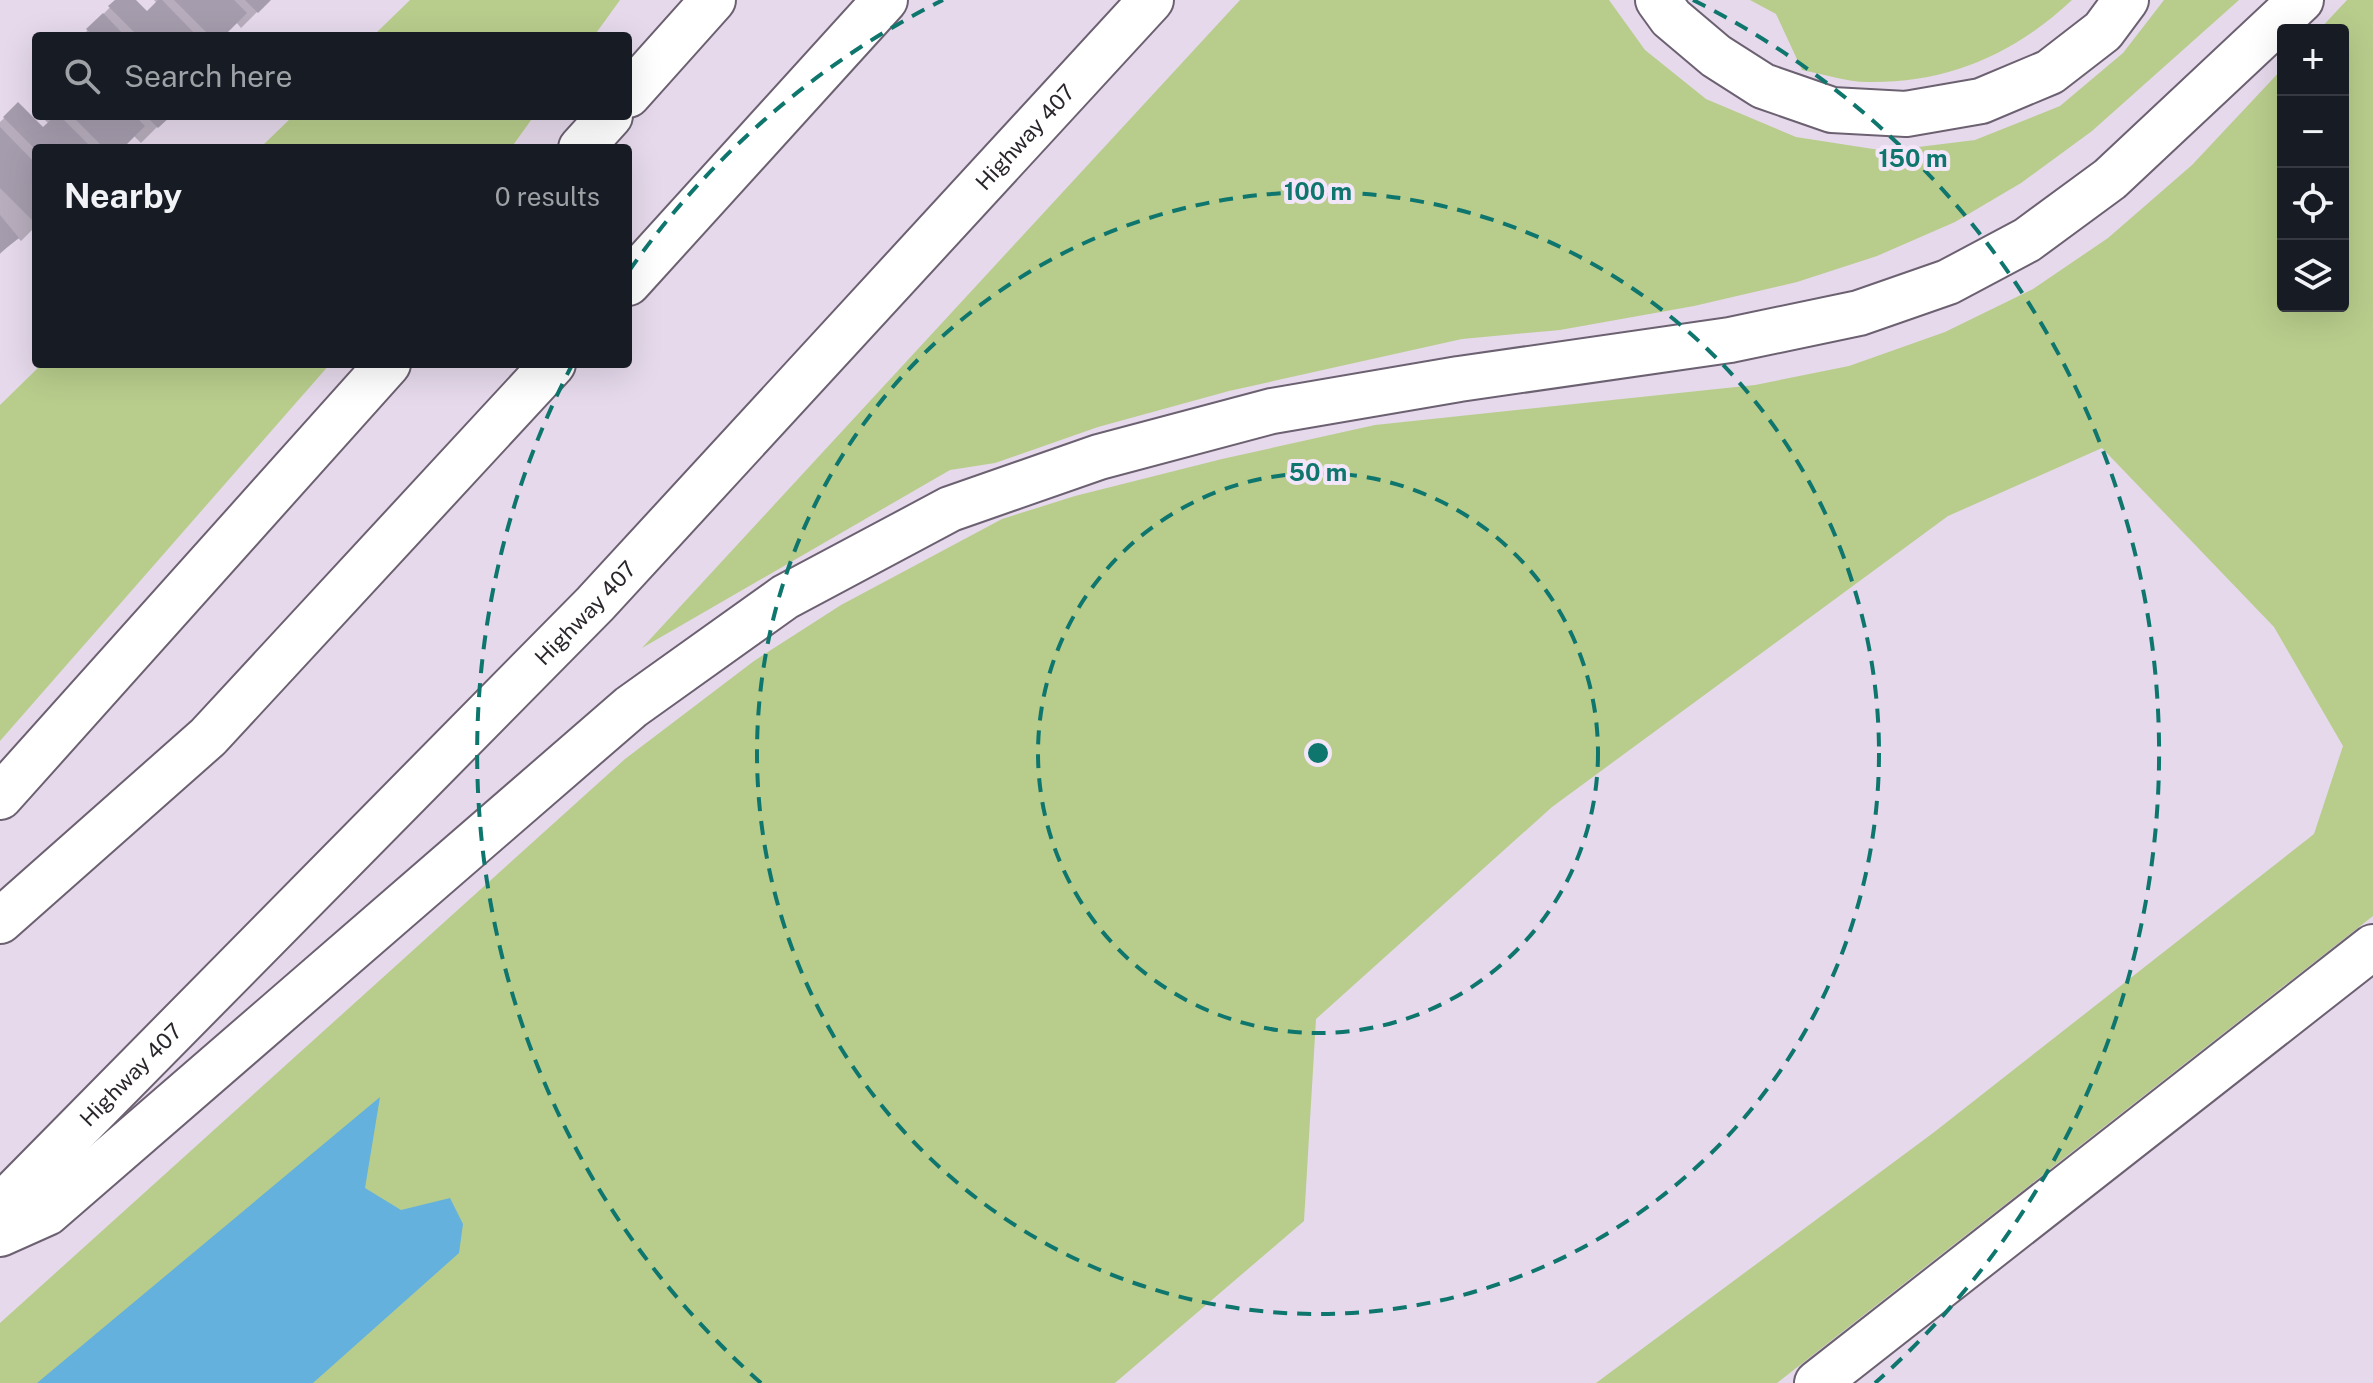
<!DOCTYPE html>
<meta charset="utf-8">
<style>
body{margin:0;font-family:"Public Sans",sans-serif;background:#20242c;color:#f1f3f6}
.controls{position:absolute;right:24px;top:24px;display:grid;overflow:hidden;border-radius:8px;box-shadow:0 8px 32px #0002}
.controls button{width:72px;height:72px;display:grid;place-items:center;padding:0;border:0;border-bottom:2px solid #363941;background:#171b24;color:#f1f3f6;font:40px sans-serif}
.list{margin:0;padding:0;list-style:none}
h2{display:flex;justify-content:space-between;align-items:center;height:104px;margin:0;padding:0 32px;font-size:34px}
h2 small{font-size:26px;font-weight:400;color:#9ea1a6}
.icon{flex:none;width:44px;height:44px;fill:none;stroke:currentColor;stroke-width:2;stroke-linecap:round;stroke-linejoin:round}
.map{position:relative;flex:none;width:2373px;height:1383px;overflow:hidden}
.search{position:absolute;background:#171b24;box-shadow:0 8px 32px #0002;left:32px;top:32px;width:600px;height:88px;display:flex;align-items:center;gap:20px;box-sizing:border-box;padding:0 28px;border-radius:8px;color:#9ea1a6;font-size:30px}
.panel{position:absolute;background:#171b24;box-shadow:0 8px 32px #0002;left:32px;top:144px;width:600px;height:224px;border-radius:8px}
.map>svg:first-child{display:block}
.green{fill:#b8cd8c}
.water{fill:#64b1dd}
.shadow{fill:#0003}
.building{fill:#a59cad}
.lines{fill:none;stroke-linecap:round;stroke-linejoin:round}
.minor-casing{stroke:#6c6171;stroke-width:48}
.highway-casing{stroke:#6c6171;stroke-width:48}
.minor{stroke:#fff;stroke-width:44}
.highway{stroke:#fff;stroke-width:44}
.ring{fill:none;stroke:#0f766e;stroke-width:4;stroke-dasharray:14 10}
.labels{text-anchor:middle;stroke-width:8;stroke-linejoin:round;paint-order:stroke}
.street-label{font-size:22px;fill:#2a262c;stroke:#f2e6f8}
.centre{fill:#0f766e;stroke:#f2e6f8;stroke-width:4}
.ring-label{font-size:24px;text-anchor:middle;font-weight:bold;fill:#0f766e;stroke:#f2e6f8;stroke-width:8;stroke-linejoin:round;paint-order:stroke}
</style>
<div class="map">
<svg width="2373" height="1383" viewBox="0 0 2373 1383">
<rect width="100%" height="100%" fill="#e5d9eb"/>
<g class="green">
<polygon points="410,0 620,0 594,36 373,36"/>
<polygon points="1240,0 1609,0 1645,50 1706,99 1796,137 1886,151 1975,140 2060,106 2123,53 2164,0 2239,0 2092,131 2021,183 1955,222 1877,256 1797,282 1694,306 1560,330 1462,339 1229,391 1098,427 995,463 950,470 642,648"/>
<path d="M 1750,0 L 2072,0 C 2014,54 1949,83 1868,82 C 1847,82 1823,74 1802,70 L 1776,14 Z"/>
<polygon points="2347,0 2373,0 2373,916 1777,1383 1596,1383 1933,1133 2314,834 2343,746 2274,627 2102,448 1948,516 1552,807 1316,1019 1304,1221 1115,1383 0,1383 0,1323 625,759 754,661 841,605 1002,519 1075,496 1222,459 1375,425 1755,385 1849,366 1945,332 2033,289 2108,238 2192,165 2283,68 2283,306 2343,306 2343,30 2319,30"/>
<polygon points="293,116 534,116 511,148 260,148"/>
<polygon points="42,364 330,364 0,741 0,405"/>
</g>
<polygon class="water" points="380,1097 365,1188 401,1210 450,1198 463,1224 459,1253 313,1383 37,1383"/>
<g class="shadow">
<polygon points="117,0 133,0 147,14 156,2 154,0 269,0 241,28 236,22 222,36 82,36"/>
<polygon points="18,105 43,130 49,124 41,116 168,116 141,143 133,135 121,148 36,148 36,226 21,241 17,237 0,254 0,122"/>
</g>
<g class="building">
<polygon points="115,0 136,0 147,11 158,0 162,0 197,36 138,36 108,6"/>
<polygon points="174,0 234,0 247,13 224,36 210,36"/>
<polygon points="245,0 271,0 258,13"/>
<polygon points="103,13 125,36 94,36 86,29"/>
<polygon points="18,102 43,127 55,116 60,116 92,148 34,148 3,117"/>
<polygon points="72,116 135,116 145,126 123,148 104,148"/>
<polygon points="146,116 171,116 158,128"/>
<polygon points="0,127 36,164 36,224 0,188"/>
<polygon points="0,215 19,238 0,253"/>
</g>
<g class="lines">
<defs>
<polyline id="minor" points="1817,1383 2373,947"/>
<g id="highway">
<polyline points="1658,0 1671,18 1716,56 1763,86 1832,110 1906,114 1981,101 2050,72 2103,31 2126,0"/>
<polyline points="628,95 713,0"/>
<polyline points="581,148 610,116"/>
<polyline points="628,283 885,0"/>
<polyline points="0,797 388,364"/>
<polyline points="0,921 208,737 553,364"/>
<path id="s1" d="M 0,1207 L 595,604 L 1151,0"/>
<polyline points="0,1234 47,1213 631,707 785,597 950,509 1099,457 1272,411 1459,379 1730,340 1859,313 1948,282 2027,240 2110,179 2301,0"/>
</g>
</defs>
<use href="#minor" class="minor-casing"/>
<use href="#highway" class="highway-casing"/>
<use href="#minor" class="minor"/>
<use href="#highway" class="highway"/>
</g>
<g class="ring">
<circle cx="1318" cy="753" r="280"/>
<circle cx="1318" cy="753" r="561"/>
<path d="M761 1383A841 841 0 0 1 572 365M629 271A841 841 0 0 1 943 0M1693 0A841 841 0 0 1 1875 1383"/>
</g>
<g class="labels">
<g class="street-label">
<text dy="8" stroke="none"><textPath href="#s1" startOffset="1482">Highway 407</textPath></text>
<text dy="8" stroke="none"><textPath href="#s1" startOffset="834">Highway 407</textPath></text>
<text dy="8" stroke="none"><textPath href="#s1" startOffset="186">Highway 407</textPath></text>
</g>
</g>
<circle cx="1318" cy="753" r="12" class="centre"/>
<g class="ring-label">
<text x="1913" y="167">150 m</text>
<text x="1318" y="200">100 m</text>
<text x="1318" y="481">50 m</text>
</g>
</svg>
<div class="controls">
<button>+</button>
<button>−</button>
<button><svg class="icon" aria-label="locate" viewBox="0 0 24 24"><circle cx="12" cy="12" r="6"/><path d="M12 2v4M12 18v4M2 12h4M18 12h4"/></svg></button>
<button><svg class="icon" aria-label="layers" viewBox="0 0 24 24"><path d="M12 4l9 5-9 5-9-5zM3 14l9 5 9-5"/></svg></button>
</div>
<div class="search"><svg class="icon" aria-label="search" viewBox="0 0 24 24"><circle cx="10" cy="10" r="6"/><path d="M15 15l6 6"/></svg>Search here</div>
<section class="panel">
<h2>Nearby<small>0 results</small></h2>
<ul class="list">
</ul>
</section>
</div>
